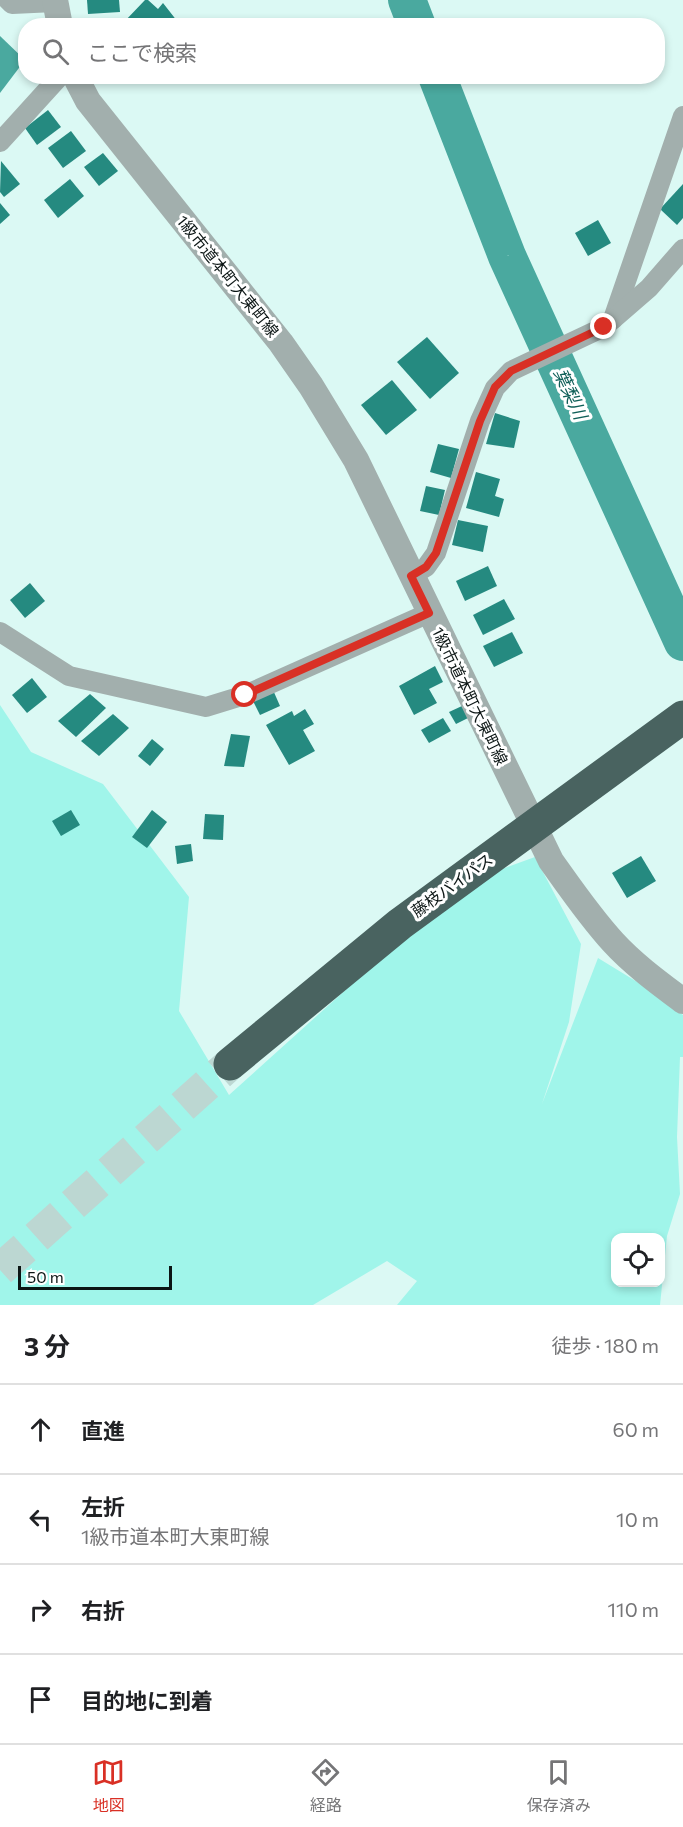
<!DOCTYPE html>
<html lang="ja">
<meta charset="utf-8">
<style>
body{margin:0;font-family:Commissioner,"Noto Sans JP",sans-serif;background:#f2f2f2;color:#202124}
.controls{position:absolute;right:18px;bottom:18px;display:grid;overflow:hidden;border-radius:12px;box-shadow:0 3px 9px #0003}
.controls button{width:54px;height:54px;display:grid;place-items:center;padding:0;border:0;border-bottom:2px solid #e0e0e0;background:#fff;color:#202124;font:30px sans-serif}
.scale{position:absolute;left:18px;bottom:15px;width:154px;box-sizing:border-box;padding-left:6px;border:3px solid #0b1514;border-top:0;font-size:16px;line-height:21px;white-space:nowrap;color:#0b1514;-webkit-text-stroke:4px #fff;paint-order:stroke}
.stop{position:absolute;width:18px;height:18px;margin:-14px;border:4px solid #d93025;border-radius:50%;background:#fff}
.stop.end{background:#d93025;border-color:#fff;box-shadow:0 2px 6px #0008}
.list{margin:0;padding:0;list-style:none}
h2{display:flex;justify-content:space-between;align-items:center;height:78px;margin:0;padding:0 24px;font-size:26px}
h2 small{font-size:20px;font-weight:400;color:#757577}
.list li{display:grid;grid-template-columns:39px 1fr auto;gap:18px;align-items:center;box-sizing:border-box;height:90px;padding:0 24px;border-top:2px solid #e0e0e0}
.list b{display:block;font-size:22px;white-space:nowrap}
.list p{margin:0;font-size:20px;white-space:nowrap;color:#757577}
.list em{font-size:20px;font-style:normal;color:#757577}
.icon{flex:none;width:33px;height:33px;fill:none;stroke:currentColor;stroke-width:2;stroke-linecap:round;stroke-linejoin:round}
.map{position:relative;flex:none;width:683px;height:1305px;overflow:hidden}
.search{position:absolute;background:#fff;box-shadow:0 3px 9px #0003;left:18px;right:18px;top:18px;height:66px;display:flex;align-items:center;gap:15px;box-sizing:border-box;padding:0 21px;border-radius:24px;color:#757577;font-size:22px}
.sheet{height:438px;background:#fff}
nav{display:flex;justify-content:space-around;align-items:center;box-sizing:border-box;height:84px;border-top:2px solid #e0e0e0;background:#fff;font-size:16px;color:#757577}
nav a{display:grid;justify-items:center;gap:3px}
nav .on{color:#d93025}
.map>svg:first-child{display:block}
.green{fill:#a0f5ea;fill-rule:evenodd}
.water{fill:#4aa99f}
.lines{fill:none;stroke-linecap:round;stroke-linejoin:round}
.river{stroke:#4aa99f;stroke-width:38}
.building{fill:#258a80}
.motorway-tunnel{stroke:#bcd7d2;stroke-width:33;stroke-dasharray:33 16;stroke-linecap:butt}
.minor{stroke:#a2afad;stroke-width:20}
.tertiary{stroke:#a2afad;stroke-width:26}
.motorway{stroke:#496360;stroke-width:33}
.route{stroke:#d93025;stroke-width:8}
.labels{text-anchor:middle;stroke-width:6;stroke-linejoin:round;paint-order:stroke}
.street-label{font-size:16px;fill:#0b1514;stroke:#fff}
.water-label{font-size:18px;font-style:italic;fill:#0f5f58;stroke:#fff}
</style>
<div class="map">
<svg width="683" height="1305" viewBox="0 0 683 1305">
<rect width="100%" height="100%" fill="#dbf9f4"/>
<path class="green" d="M 0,705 L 31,752 L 103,784 L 189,897 L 179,1011 L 229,1095 L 401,940 L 502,869 L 535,857 L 581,944 L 569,1022 L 542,1104 L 598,958 L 652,991 L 683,1015 L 683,1057 L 680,1057 L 677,1137 L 680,1194 L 667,1236 L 660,1305 L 397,1305 L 417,1281 L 387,1261 L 313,1305 L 0,1305 ZM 616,1238 L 660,1238 L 660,1282 L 616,1282 Z"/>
<polygon class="water" points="0,36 25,60 0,93"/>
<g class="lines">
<g class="river">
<polyline points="407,0 417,26"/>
<polyline points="437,76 507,256 683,642"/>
</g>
</g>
<g class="building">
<polygon points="87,0 119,0 120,12 88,14"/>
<polygon points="145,0 148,0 158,9 163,3 181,26 127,26 124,22"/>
<polygon points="48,110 61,127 37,145 25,128"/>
<polygon points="71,131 86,151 63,168 48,148"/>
<polygon points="103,153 118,171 99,186 84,167"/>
<polygon points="1,161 20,184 4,197 0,192"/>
<polygon points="70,179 84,196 58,218 44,200"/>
<polygon points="683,184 683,218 677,225 660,209"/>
<polygon points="0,203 10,215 0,224"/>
<polygon points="598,220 611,243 588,256 575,233"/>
<polygon points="427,337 459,373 430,399 397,362"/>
<polygon points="392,380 417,410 386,435 361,405"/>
<polygon points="495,413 520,421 514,448 486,444"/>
<polygon points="438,444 459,449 451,478 430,472"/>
<polygon points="476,472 500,479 495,496 504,499 499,517 466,508"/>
<polygon points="426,486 445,490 439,515 420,511"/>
<polygon points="458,520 488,526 483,552 452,545"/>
<polygon points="488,566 497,586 465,601 456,581"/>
<polygon points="30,583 45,601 25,618 10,600"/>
<polygon points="504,599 515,619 483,635 473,615"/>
<polygon points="512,632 523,653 494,667 483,646"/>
<polygon points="435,666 443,682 429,689 437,703 414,715 399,686"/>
<polygon points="32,678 47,697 27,713 12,695"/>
<polygon points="273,690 280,706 260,715 252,699"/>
<polygon points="90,694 106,708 76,737 58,721"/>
<polygon points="462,706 468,718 456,724 449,712"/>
<polygon points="305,709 314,724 303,730 315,751 289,765 266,725 292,711 294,716"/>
<polygon points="113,714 129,728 99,756 81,741"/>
<polygon points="443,718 451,731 429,743 421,730"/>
<polygon points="231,734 250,736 244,767 224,766"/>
<polygon points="152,739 164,749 150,766 138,756"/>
<polygon points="71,810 80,825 61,836 52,821"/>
<polygon points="152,810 167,822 147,848 132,837"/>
<polygon points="205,814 224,815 223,840 203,839"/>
<polygon points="191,844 193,861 177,864 175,846"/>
<polygon points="641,856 656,881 627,898 612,873"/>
</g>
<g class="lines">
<polyline class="motorway-tunnel" points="0,1270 230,1064"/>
<g class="minor">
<polyline points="8,0 12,4 55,2"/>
<polyline points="0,142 60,76"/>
<polyline points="613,319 683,116"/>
<polyline points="411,576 426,567 436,553 480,421 495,388 511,371 604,327 649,288 683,249"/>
<polyline points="0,632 69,676 206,707 245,695 429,613"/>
</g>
<g class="tertiary">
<polyline points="55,0 60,26"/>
<path d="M 75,76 L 88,101 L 281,343 L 311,386 L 356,460 L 551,861 C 571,889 590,917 613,942 C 633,964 659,983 683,1001"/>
</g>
<polyline class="motorway" points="230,1064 400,924 683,717"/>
</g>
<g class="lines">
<polyline class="route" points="245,695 429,613 411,576 426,567 436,553 480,421 495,387 511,371 604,327"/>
</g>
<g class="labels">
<g class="street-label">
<text transform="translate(228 276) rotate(51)" y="6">1級市道本町大東町線</text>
<text transform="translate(470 696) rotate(64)" y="6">1級市道本町大東町線</text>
<text transform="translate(452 885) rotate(-36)" y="6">藤枝バイパス</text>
</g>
<g class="water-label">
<text transform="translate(570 394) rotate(65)" y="6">葉梨川</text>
</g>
</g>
</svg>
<div class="controls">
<button><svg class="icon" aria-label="locate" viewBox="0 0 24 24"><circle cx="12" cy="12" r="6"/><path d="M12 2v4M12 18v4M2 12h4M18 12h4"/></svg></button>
</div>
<div class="scale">50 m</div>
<div class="stop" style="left:245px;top:695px"></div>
<div class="stop end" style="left:604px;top:327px"></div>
<div class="search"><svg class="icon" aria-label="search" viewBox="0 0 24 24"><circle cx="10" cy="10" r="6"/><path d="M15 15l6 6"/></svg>ここで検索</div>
</div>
<section class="sheet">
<h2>3 分<small>徒歩 · 180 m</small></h2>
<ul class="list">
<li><svg class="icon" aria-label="ahead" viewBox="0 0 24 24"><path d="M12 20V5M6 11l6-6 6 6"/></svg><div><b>直進</b></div><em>60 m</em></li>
<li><svg class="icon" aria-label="left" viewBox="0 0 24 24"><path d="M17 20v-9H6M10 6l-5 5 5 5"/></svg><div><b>左折</b><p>1級市道本町大東町線</p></div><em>10 m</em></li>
<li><svg class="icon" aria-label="right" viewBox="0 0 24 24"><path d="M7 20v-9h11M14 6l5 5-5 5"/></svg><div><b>右折</b></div><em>110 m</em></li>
<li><svg class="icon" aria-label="arrive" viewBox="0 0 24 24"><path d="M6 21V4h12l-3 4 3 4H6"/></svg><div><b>目的地に到着</b></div></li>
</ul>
</section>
<nav>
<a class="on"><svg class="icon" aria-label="map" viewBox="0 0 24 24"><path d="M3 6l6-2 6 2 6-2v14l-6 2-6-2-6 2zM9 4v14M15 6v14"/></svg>地図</a>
<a><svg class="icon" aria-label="directions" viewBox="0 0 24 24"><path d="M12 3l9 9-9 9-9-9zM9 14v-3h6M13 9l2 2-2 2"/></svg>経路</a>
<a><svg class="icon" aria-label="saved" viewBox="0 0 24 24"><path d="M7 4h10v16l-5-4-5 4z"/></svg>保存済み</a>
</nav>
